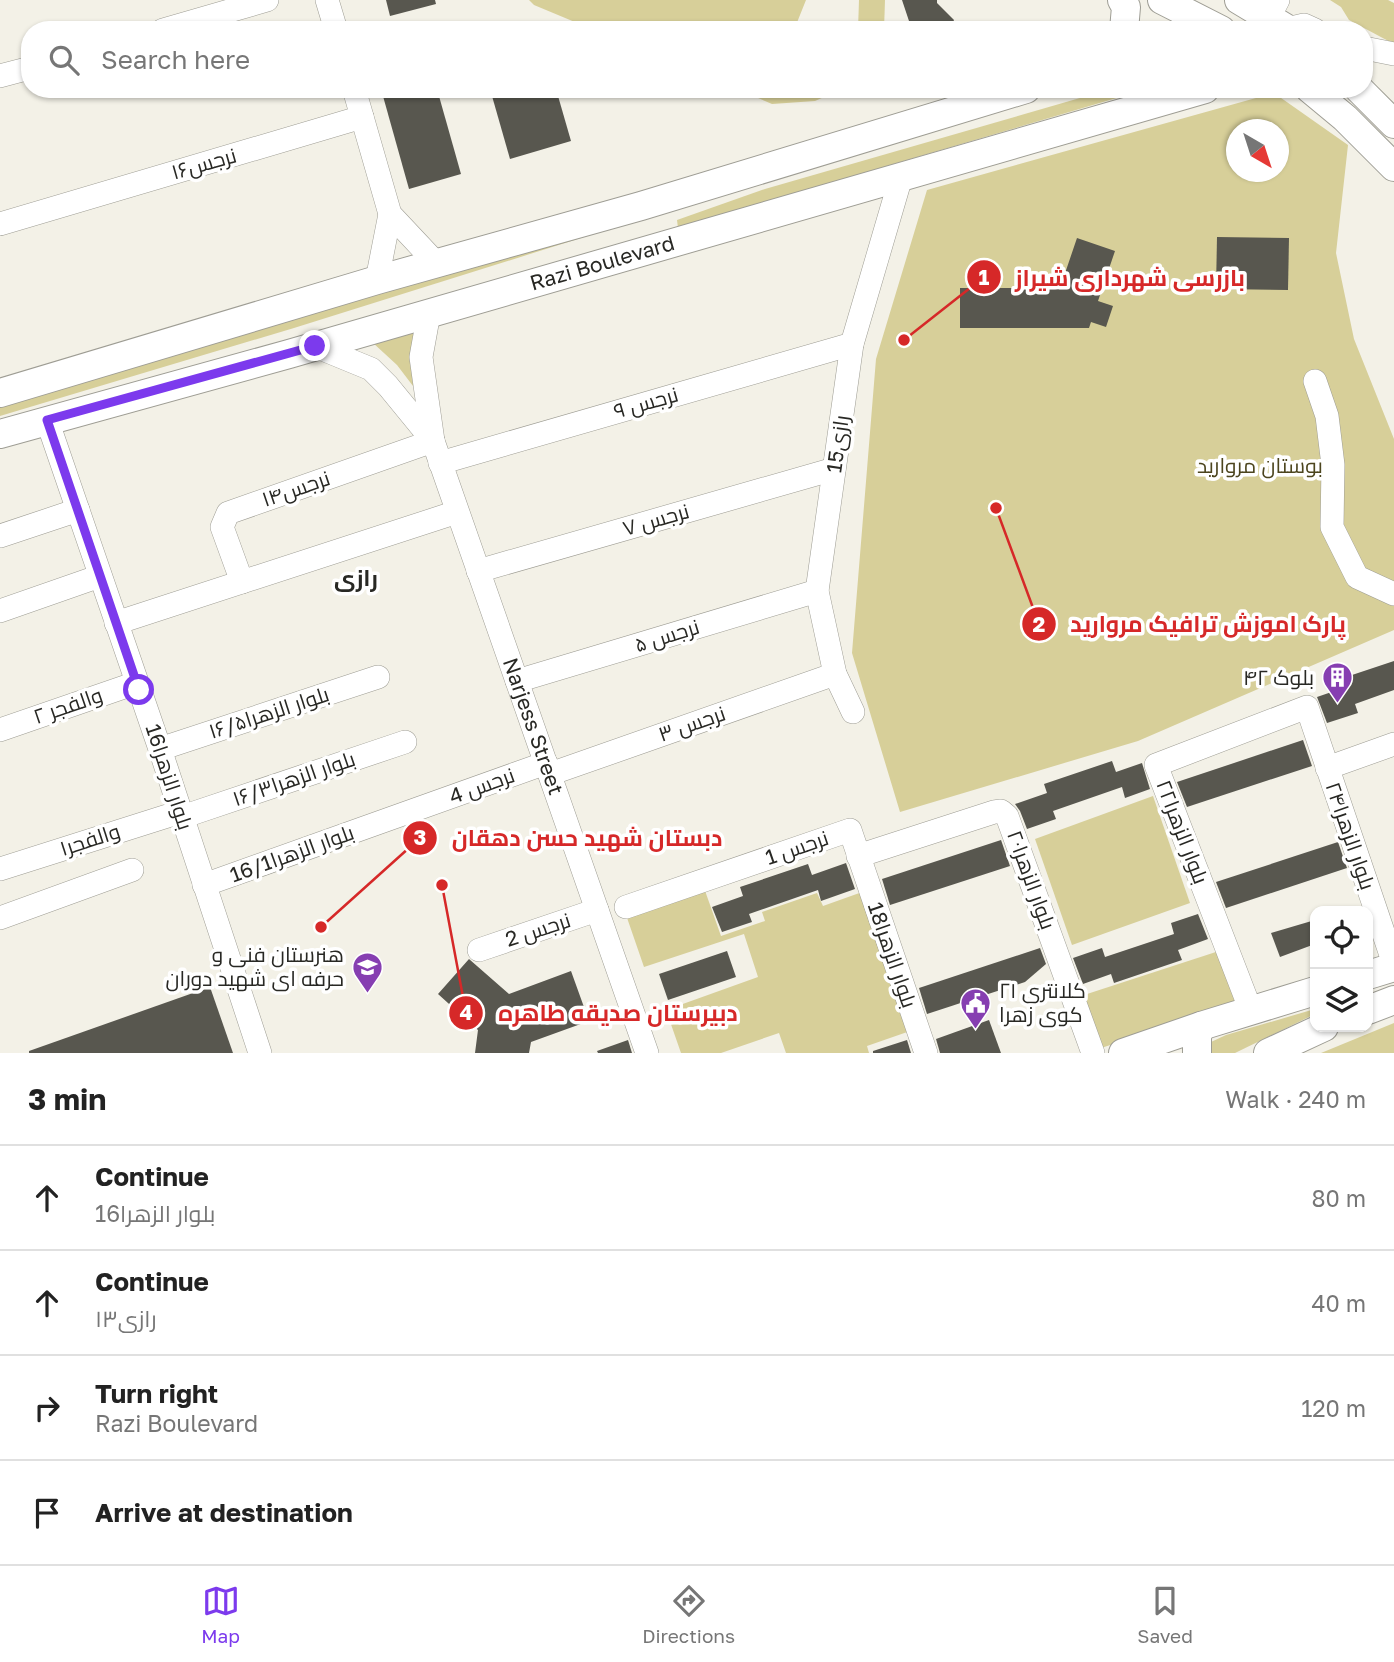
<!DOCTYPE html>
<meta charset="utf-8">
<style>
body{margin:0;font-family:"Golos Text",Cairo,sans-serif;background:#f6f6f6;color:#222}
.controls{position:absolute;right:21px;bottom:21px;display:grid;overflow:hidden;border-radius:14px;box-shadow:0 2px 5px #0004}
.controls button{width:63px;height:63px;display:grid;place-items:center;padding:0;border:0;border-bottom:2px solid #e0e0e0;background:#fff;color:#222;font:35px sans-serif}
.compass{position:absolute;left:1226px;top:119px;width:63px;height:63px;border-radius:50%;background:#fff;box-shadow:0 2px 5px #0004;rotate:141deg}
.stop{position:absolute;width:21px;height:21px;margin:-16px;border:5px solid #7c3aed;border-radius:50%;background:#fff}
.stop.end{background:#7c3aed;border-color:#fff;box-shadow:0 2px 7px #0008}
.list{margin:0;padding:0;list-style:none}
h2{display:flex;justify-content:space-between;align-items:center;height:91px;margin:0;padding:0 28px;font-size:30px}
h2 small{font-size:23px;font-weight:400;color:#767676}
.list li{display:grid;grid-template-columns:46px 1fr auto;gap:21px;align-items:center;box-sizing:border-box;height:105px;padding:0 28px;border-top:2px solid #e0e0e0}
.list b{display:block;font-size:26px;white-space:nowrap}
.list p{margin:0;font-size:23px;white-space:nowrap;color:#767676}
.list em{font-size:23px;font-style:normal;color:#767676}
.icon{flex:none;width:38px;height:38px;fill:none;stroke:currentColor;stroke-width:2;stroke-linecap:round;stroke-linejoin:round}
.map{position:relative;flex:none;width:1394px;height:1053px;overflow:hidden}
.search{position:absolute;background:#fff;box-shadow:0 2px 5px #0004;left:21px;right:21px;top:21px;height:77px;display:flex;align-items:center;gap:18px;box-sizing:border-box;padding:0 24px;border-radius:28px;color:#767676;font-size:26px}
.sheet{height:511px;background:#fff}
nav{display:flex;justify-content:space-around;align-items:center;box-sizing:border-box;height:98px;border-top:2px solid #e0e0e0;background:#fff;font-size:19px;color:#767676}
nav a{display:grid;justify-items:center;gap:4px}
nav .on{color:#7c3aed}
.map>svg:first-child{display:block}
.green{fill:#d7cf99;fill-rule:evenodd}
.building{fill:#58574f}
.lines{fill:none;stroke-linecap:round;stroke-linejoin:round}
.minor-casing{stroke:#9e9d94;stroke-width:24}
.major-casing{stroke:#9e9d94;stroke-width:30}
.minor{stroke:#fff;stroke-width:23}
.major{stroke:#fff;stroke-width:28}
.route{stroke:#7c3aed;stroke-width:9}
.labels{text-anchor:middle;stroke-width:7;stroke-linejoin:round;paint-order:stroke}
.street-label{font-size:21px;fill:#282824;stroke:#fff}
.park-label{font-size:21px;fill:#4c451e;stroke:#fff}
.poi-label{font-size:21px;fill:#282824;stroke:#fff;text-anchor:end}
.neighbourhood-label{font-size:23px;font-weight:bold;fill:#282824;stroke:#fff}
.leader{fill:none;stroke:#d62828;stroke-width:2.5}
.callout-dot{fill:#d62828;stroke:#fff;stroke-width:2.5}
.mark-label{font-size:21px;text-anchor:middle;font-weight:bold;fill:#fff}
.callout-label{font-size:23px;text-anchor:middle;font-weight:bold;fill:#d62828;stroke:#fff;stroke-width:7;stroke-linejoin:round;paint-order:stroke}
</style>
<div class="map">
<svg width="1394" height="1053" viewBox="0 0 1394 1053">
<rect width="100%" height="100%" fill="#f3f1e7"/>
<g class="green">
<polygon points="529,0 806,0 794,30 594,30 534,5"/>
<polygon points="859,0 885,0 884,30 858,30"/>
<polygon points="1330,0 1388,0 1394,3 1394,44 1349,20 1341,7"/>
<polygon points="737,89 842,89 815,101 772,104"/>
<polygon points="1111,89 1147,89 678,228 677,220 765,189"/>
<path d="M 1274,93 L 1348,145 L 1336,253 L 1354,339 L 1394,439 L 1394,630 L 1138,741 L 900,812 L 852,653 L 876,359 L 927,190 ZM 1236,130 L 1278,130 L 1278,172 L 1236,172 Z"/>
<polygon points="632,222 294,328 0,416 0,400"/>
<polygon points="415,330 412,351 413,386 397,365 372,342"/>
<polygon points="1153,796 1190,903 1072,945 1035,839"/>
<polygon points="703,885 721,936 765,921 762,912 817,893 823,906 865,891 913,1030 867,1046 869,1053 786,1053 779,1033 721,1053 681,1053 666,1010 758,977 744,934 644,967 625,912"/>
<polygon points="1222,950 1239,1004 1101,1048 1084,995"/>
<polygon points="1315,1009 1315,1014 1235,1053 1211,1053 1211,1042 1226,1035"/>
<polygon points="1394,1023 1394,1053 1321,1053"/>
</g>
<g class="building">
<polygon points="386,0 435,0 436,4 390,16"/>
<polygon points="902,0 937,0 937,3 954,20 950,30 912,30"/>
<polygon points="381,89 437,89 461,174 409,189"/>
<polygon points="490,89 556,89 571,141 510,159"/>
<polygon points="1217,237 1289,238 1288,290 1216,289"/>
<polygon points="1077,238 1115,251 1098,301 1113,306 1106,327 1091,322 1089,328 960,328 960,288 1060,288"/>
<polygon points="1394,661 1394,690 1355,704 1358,713 1327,723 1317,697 1349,686 1346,677"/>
<polygon points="1303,740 1312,766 1187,807 1177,782"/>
<polygon points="1112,761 1116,772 1142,763 1150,789 1125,798 1122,787 1053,811 1056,819 1027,829 1020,811 1015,804 1047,793 1044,784"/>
<polygon points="1001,840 1010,866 890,905 882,879"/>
<polygon points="1338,842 1347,868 1226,908 1216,882"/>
<polygon points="846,863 855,889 821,901 818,890 749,914 752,922 722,932 712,907 743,896 740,887 808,864 812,875"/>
<polygon points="1198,914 1208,939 1178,950 1182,960 1114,983 1111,974 1083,984 1073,958 1102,948 1105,957 1174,934 1171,923"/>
<polygon points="1315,920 1315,944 1280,957 1271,933"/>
<polygon points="1040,948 1046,964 1025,982 927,1014 919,988"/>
<polygon points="727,951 736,977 668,1000 659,974"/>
<polygon points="469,959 509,994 571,971 589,1021 531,1042 529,1053 475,1053 478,1030 438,994"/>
<polygon points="210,987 233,1053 29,1053 29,1051"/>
<polygon points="989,1020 1001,1053 940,1053 936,1039"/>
<polygon points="628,1040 632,1053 598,1053 597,1051"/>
<polygon points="907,1040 911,1053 873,1053 873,1051"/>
</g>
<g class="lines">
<defs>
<g id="minor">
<polyline points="327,0 336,30"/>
<polyline points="1269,17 1278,0"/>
<polyline points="1287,29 1304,25 1315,30"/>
<polyline points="163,30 267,0"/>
<polyline points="1364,48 1394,54"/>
<polyline points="0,76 30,68"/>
<polyline points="354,89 390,214 436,263"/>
<polyline points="0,224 362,117"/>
<polyline points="377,280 390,214"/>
<path id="s1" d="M 429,313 L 421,357 L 433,441 L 647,1053"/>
<polyline points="315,346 371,369 388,386 433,441"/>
<polyline points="1315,381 1327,416 1333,465 1332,527 1357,577 1394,594"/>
<polyline points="47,420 160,749 260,1053"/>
<polyline points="440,463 852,344"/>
<polyline points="0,536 78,510"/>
<polyline points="478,571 834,469"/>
<polyline points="242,582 222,527 228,513 433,441"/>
<polyline points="0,611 100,576"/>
<polyline points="116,623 457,512"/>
<polyline points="517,681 817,591"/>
<polyline points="853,712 835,674 817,591 852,344 901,177"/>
<polyline points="0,730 136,683"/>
<polyline points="160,749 378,677"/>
<polyline points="1327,768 1394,744"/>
<polyline points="550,774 835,674"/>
<polyline points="182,817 405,742"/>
<polyline points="858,856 994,812 1001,811 1007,816 1093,1053"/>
<polyline points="0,869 180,812"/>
<polyline points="204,885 546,763"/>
<polyline points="626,907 850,830 926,1053"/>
<polyline points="0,918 132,870"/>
<polyline points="479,950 597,910"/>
<polyline points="1251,1011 1156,765 1307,707 1394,964"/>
</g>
<g id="major">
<polyline points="1122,0 1126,7 1124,30"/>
<polyline points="1162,0 1221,30"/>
<polyline points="1239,0 1289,30"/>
<polyline points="1310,89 1345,118 1394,167"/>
<polyline points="1359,89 1394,124"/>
<polyline points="0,393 377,280 641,206 1026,89"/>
<path id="s2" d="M 0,434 L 289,354 L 1205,89"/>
<polyline points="1368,975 1394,967"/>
<polyline points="1368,1010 1394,1000"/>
<polyline points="1123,1053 1201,1026 1315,991"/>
<polyline points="1197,1053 1197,1036 1201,1026"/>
<polyline points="1268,1053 1324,1027"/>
</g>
</defs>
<use href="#minor" class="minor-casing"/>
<use href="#major" class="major-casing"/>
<use href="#minor" class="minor"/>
<use href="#major" class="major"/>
</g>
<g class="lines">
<polyline class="route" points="139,690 47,420 315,346"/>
</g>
<defs>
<symbol id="building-pin" viewBox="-11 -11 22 30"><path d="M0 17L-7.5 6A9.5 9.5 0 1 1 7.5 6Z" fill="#863eb1" stroke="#fff"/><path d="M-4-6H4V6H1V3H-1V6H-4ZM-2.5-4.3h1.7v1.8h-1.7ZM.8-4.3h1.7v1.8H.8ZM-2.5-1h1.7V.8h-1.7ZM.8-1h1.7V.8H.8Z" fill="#fff"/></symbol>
<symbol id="school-pin" viewBox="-11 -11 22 30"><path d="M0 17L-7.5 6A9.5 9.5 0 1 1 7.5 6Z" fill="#863eb1" stroke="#fff"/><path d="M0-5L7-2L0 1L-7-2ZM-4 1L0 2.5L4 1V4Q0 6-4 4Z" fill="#fff"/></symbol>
<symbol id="civic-pin" viewBox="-11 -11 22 30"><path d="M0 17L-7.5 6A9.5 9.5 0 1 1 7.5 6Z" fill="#863eb1" stroke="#fff"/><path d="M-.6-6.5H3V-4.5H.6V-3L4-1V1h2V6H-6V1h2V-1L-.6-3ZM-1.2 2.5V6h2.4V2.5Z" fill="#fff"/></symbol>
</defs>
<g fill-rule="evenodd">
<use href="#building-pin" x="1320" y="660" width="35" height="47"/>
<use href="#school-pin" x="350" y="950" width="35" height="47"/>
<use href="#civic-pin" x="958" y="986" width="35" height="47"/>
</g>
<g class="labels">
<g class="street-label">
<text transform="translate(204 164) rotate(-16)" y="7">نرجس۱۶</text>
<text dy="7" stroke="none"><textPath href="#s2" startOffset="626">Razi Boulevard</textPath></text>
<text transform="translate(646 403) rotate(-16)" y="7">نرجس ۹</text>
<text transform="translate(838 444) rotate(-82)" y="7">15رازی</text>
<text transform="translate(296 489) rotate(-19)" y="7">نرجس۱۴</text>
<text transform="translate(656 520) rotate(-16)" y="7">نرجس ۷</text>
<text transform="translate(667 636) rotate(-17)" y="7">نرجس ۵</text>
<text transform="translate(68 706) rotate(-19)" y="7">والفجر ۲</text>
<text transform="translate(269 713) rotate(-18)" y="7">بلوار الزهرا۱۶/۵</text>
<text transform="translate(692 724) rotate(-19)" y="7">نرجس ۳</text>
<text dy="7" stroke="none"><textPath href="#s1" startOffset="432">Narjess Street</textPath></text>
<text transform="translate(169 777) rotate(72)" y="7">16بلوار الزهرا</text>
<text transform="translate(294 779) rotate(-19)" y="7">بلوار الزهرا۱۶/۳</text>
<text transform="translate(482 786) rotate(-20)" y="7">4 نرجس</text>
<text transform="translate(1182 832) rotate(69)" y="7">بلوار الزهرا۲۲</text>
<text transform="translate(1350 836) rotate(71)" y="7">بلوار الزهرا۲۴</text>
<text transform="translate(90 840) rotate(-18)" y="7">والفجر۱</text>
<text transform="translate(797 848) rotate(-19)" y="7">1 نرجس</text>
<text transform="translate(292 854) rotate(-20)" y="7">بلوار الزهرا16/1</text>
<text transform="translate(1031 880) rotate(70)" y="7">بلوار الزهرا۲۰</text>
<text transform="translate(538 930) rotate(-18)" y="7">2 نرجس</text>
<text transform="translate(892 955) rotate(71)" y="7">18بلوار الزهرا</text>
</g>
<g class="park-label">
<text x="1260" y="473">بوستان مروارید</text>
</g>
<g class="poi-label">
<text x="1314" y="685">بلوک ۴۲</text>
<text x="344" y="962">هنرستان فنی و<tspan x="344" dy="24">حرفه ای شهید دوران</tspan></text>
<text x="999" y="998" text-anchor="start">کلانتری ۲۱<tspan x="999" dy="24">کوی زهرا</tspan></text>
</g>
<g class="neighbourhood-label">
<text x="356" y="586">رازی</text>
</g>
</g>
<path class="leader" d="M904 340L984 277M996 508L1039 624M321 927L420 838M442 885L466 1013"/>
<g class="callout-dot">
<circle cx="904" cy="340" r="7"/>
<circle cx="996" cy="508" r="7"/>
<circle cx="321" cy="927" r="7"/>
<circle cx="442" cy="885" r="7"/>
<circle cx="984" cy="277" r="18"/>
<circle cx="1039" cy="624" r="18"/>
<circle cx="420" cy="838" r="18"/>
<circle cx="466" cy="1013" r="18"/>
</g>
<g class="mark-label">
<text x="984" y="285">1</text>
<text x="1039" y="632">2</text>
<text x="420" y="845">3</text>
<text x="466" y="1020">4</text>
</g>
<g class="callout-label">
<text x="1130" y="286">بازرسی شهرداری شیراز</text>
<text x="1208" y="632">پارک اموزش ترافیک مروارید</text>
<text x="587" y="846">دبستان شهید حسن دهقان</text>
<text x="618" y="1021">دبیرستان صدیقه طاهره</text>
</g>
</svg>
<div class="controls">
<button><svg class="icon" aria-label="locate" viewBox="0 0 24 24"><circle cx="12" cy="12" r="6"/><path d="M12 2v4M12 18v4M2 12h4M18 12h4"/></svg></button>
<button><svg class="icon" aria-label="layers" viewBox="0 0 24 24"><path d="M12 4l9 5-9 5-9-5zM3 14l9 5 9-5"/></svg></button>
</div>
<svg class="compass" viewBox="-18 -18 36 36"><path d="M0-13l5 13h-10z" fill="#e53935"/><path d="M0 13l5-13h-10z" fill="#767676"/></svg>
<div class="stop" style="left:139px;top:690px"></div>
<div class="stop end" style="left:315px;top:346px"></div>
<div class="search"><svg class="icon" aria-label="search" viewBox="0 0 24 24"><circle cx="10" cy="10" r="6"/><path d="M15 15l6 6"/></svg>Search here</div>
</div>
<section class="sheet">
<h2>3 min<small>Walk · 240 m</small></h2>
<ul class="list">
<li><svg class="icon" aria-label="ahead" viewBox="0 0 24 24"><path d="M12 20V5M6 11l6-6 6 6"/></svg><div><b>Continue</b><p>16بلوار الزهرا</p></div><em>80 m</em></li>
<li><svg class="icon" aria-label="ahead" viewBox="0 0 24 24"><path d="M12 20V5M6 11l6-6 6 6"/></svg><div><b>Continue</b><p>رازی۱۳</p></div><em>40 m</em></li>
<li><svg class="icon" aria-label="right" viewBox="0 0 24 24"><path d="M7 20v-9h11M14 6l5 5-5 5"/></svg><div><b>Turn right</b><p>Razi Boulevard</p></div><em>120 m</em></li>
<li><svg class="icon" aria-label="arrive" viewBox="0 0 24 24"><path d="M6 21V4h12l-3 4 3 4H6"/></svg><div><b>Arrive at destination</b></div></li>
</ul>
</section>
<nav>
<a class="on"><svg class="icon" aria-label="map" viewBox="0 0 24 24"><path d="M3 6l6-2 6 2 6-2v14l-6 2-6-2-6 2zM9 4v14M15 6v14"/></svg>Map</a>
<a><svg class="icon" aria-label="directions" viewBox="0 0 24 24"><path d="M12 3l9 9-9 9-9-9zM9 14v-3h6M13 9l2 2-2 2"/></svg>Directions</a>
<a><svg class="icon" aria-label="saved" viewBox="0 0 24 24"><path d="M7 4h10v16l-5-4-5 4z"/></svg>Saved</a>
</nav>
